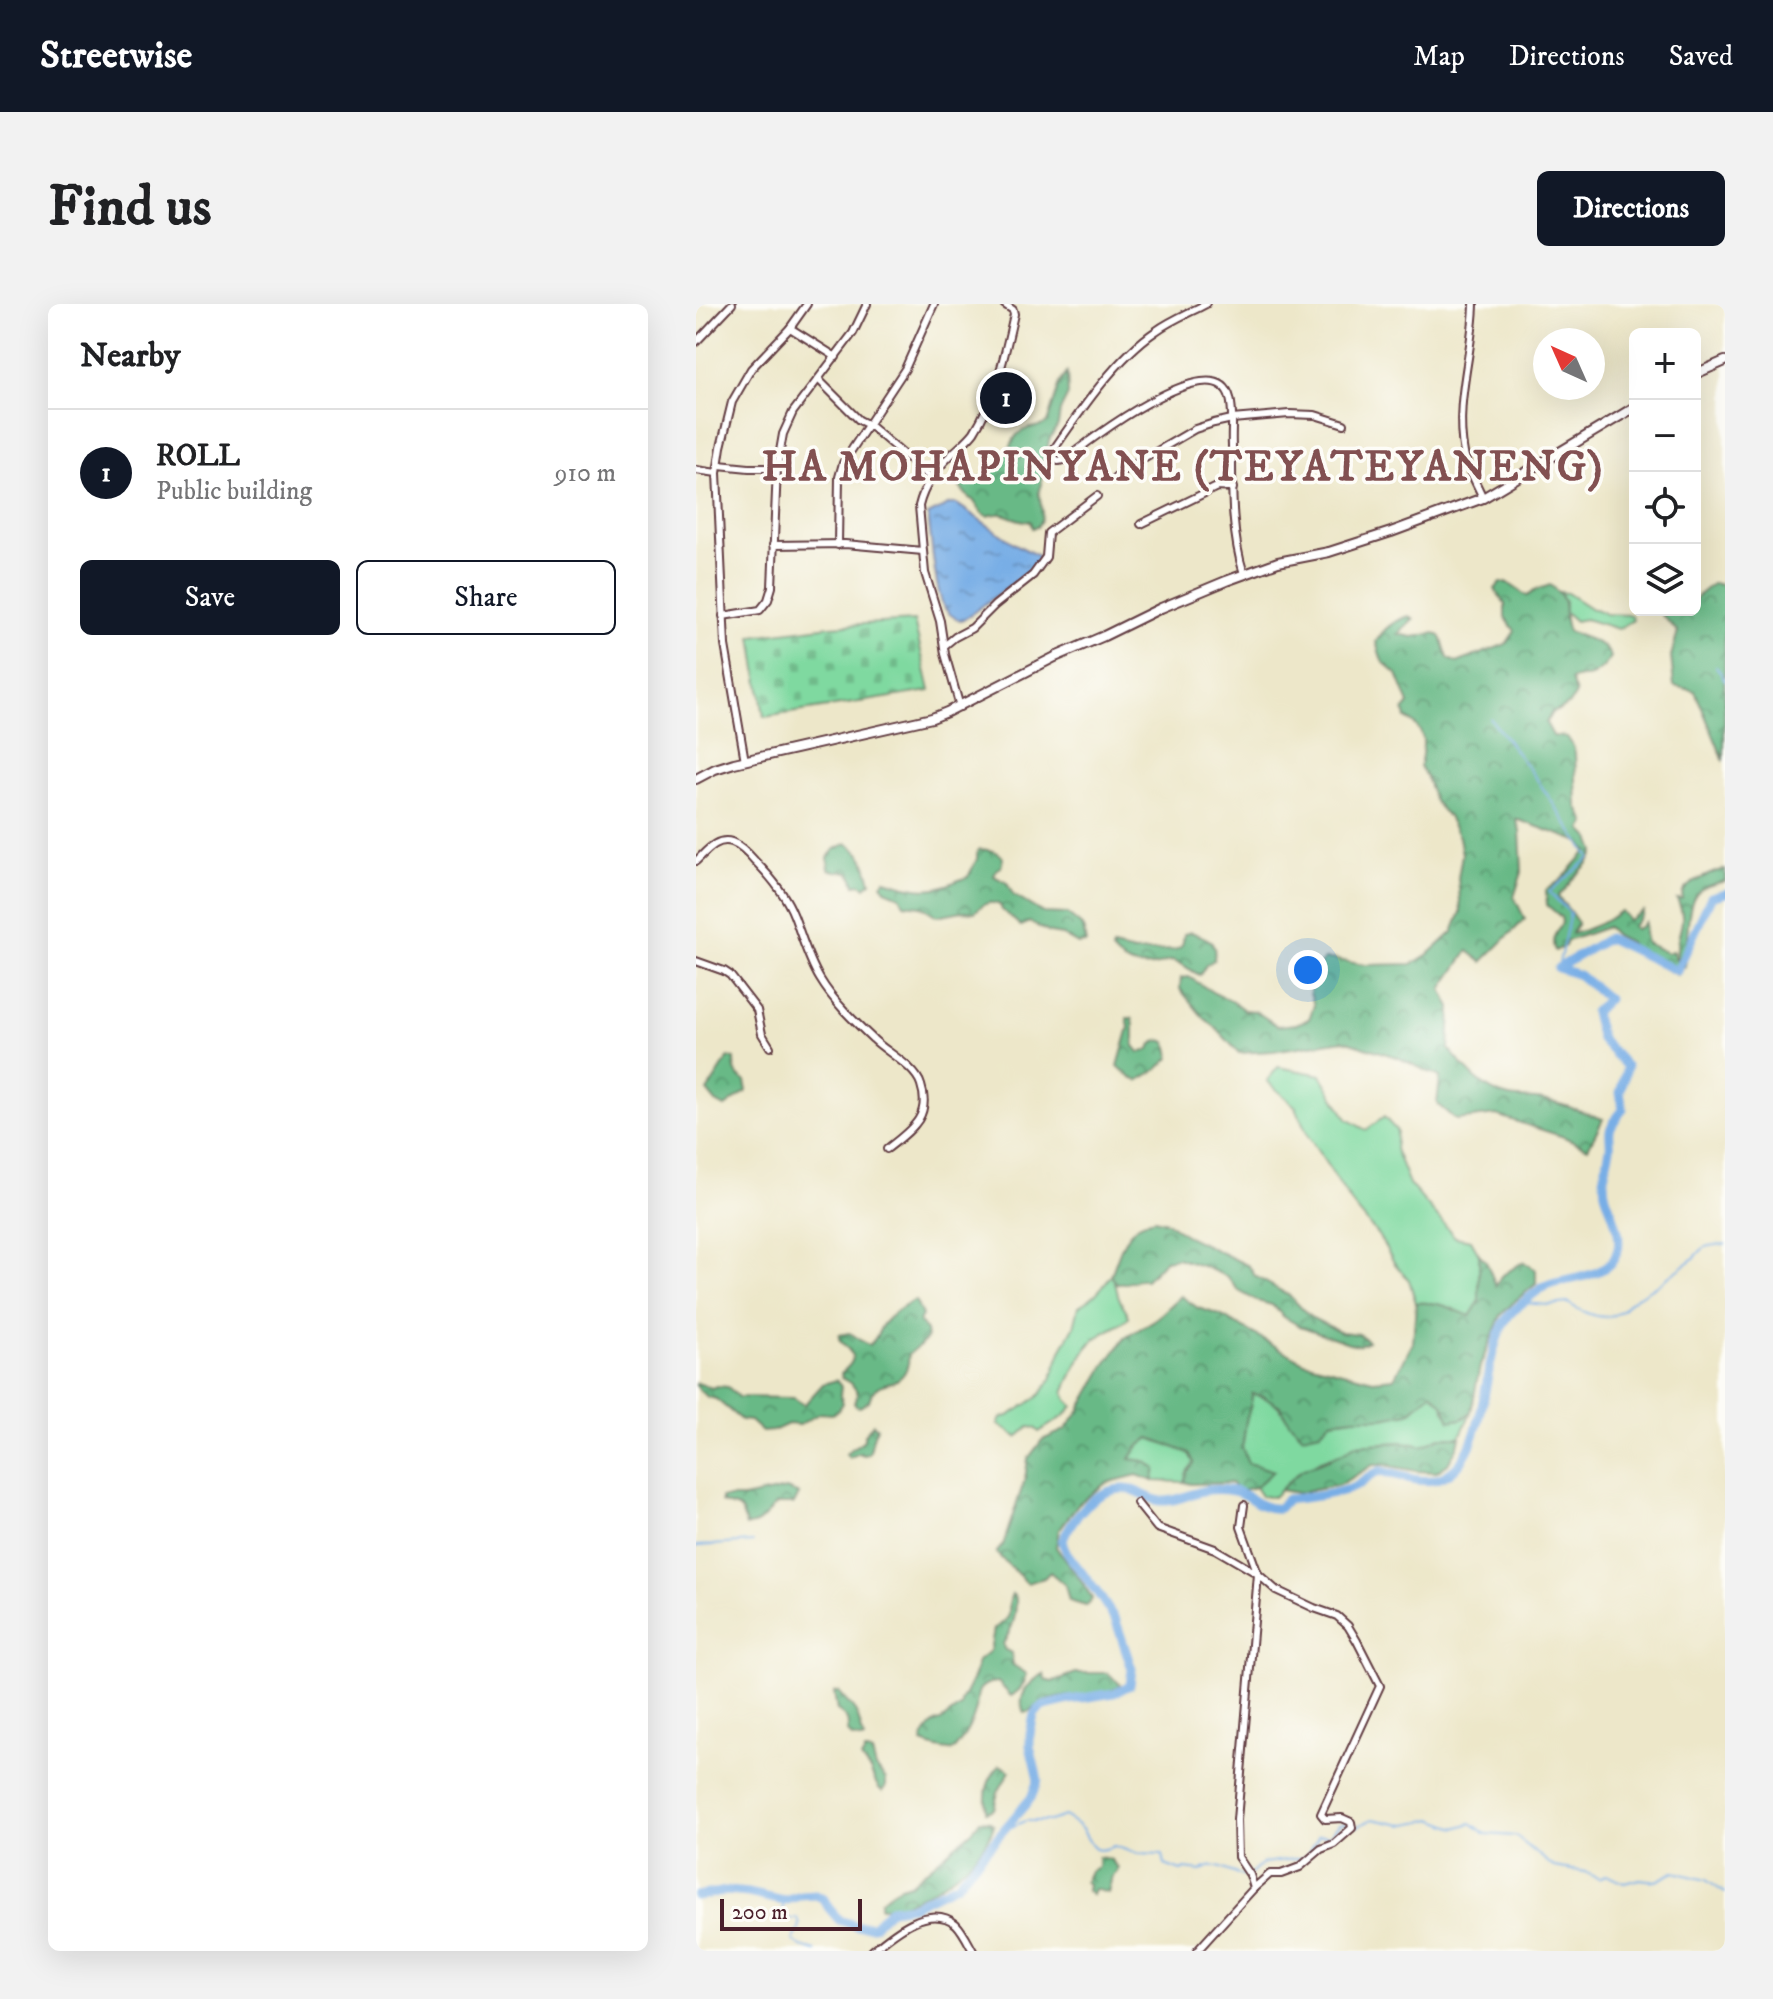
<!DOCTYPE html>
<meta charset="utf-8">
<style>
body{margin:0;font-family:"IM FELL DW Pica",serif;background:#f2f2f2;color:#202124}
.controls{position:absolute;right:24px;top:24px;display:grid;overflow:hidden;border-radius:12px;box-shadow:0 8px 32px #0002}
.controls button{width:72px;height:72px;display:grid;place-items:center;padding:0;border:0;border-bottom:2px solid #e0e0e0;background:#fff;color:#202124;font:40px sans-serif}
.compass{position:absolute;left:837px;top:24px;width:72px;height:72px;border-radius:50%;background:#fff;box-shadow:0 8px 32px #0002;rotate:315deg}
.scale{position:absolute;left:24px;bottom:20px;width:142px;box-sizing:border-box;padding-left:8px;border:4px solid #4a1f2b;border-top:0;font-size:22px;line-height:28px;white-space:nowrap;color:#4a1f2b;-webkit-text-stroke:6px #fdfcf7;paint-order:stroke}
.you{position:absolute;left:612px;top:666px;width:28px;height:28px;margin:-20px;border:6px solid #fff;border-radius:50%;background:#1a73e8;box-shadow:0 0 0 12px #1a73e833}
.badge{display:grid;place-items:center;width:52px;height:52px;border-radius:50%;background:#111827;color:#fff;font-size:26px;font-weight:700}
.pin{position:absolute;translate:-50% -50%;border:4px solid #fff;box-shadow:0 2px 8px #0006}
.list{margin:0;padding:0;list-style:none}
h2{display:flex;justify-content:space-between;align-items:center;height:104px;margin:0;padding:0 32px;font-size:34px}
h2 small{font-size:26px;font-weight:400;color:#757577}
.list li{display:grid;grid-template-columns:52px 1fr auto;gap:24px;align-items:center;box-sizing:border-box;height:128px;padding:0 32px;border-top:2px solid #e0e0e0}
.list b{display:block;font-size:30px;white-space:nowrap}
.list p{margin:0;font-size:26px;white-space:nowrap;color:#757577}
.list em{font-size:26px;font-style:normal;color:#757577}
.actions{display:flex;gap:16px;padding:24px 32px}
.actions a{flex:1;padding:18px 0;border:2px solid #111827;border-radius:12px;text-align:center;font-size:28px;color:#111827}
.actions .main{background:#111827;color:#fff}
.icon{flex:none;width:44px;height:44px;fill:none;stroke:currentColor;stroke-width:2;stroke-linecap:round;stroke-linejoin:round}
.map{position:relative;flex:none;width:1029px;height:1647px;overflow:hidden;border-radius:12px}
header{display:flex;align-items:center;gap:48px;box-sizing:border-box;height:112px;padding:0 40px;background:#111827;color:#fff}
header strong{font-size:38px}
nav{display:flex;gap:44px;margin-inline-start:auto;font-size:28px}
.intro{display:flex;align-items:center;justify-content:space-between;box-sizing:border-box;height:192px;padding:0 48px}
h1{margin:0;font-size:56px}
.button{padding:20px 36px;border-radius:12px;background:#111827;color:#fff;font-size:28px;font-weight:700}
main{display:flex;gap:48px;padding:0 48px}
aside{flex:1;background:#fff;border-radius:12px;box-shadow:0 8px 32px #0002}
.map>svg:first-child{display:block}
.grass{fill:#7fd9a0;stroke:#647c66;stroke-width:2}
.forest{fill:url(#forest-crowns);stroke:#586c58;stroke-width:2}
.cemetery{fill:url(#cemetery-stones);stroke:#647c66;stroke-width:2}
.water{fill:url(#water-ripples);stroke:#616688;stroke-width:2}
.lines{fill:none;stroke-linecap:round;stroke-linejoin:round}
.stream{stroke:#78aee6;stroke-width:2}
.river{stroke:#78aee6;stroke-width:9}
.street-casing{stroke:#623d43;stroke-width:10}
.secondary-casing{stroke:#623d43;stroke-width:12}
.street{stroke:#fff;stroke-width:6}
.secondary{stroke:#fff;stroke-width:8}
.labels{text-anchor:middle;stroke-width:7;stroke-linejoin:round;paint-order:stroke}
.district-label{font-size:42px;font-weight:bold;letter-spacing:2px;fill:#825051;stroke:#fdfcf7}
</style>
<header>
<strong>Streetwise</strong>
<nav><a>Map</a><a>Directions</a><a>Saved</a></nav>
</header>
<div class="intro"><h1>Find us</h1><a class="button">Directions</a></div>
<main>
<aside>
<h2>Nearby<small></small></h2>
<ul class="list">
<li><span class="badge">1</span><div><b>ROLL</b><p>Public building</p></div><em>910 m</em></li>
</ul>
<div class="actions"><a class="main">Save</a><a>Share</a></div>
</aside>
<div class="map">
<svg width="1029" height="1647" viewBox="0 0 1029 1647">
<defs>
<pattern id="forest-crowns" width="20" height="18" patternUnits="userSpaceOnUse" patternTransform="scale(2)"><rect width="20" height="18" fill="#67b986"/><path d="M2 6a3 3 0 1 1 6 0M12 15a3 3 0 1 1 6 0" fill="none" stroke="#57966e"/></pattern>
<pattern id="cemetery-stones" width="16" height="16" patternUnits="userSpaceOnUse" patternTransform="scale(2)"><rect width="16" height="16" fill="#7fd9a0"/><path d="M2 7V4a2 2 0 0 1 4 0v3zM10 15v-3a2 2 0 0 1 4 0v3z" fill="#6fba8a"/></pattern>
<pattern id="water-ripples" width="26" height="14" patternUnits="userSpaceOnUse" patternTransform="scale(2)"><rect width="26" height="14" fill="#78aee6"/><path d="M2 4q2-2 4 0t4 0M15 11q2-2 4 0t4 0" fill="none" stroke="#648dbb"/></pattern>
</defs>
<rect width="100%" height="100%" fill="#fdfcf7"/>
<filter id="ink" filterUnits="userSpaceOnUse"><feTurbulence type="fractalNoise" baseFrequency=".0125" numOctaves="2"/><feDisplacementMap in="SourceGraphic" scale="16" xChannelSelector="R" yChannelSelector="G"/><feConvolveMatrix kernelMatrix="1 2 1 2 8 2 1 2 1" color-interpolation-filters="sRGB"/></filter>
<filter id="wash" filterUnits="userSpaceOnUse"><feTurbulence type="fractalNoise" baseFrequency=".006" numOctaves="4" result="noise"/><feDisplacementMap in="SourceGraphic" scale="32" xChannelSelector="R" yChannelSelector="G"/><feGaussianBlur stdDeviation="1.8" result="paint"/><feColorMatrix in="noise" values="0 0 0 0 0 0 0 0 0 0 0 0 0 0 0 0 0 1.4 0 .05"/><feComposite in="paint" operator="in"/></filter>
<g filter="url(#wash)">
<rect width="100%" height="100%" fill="#ede7c9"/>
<g class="grass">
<polygon points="864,288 871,289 896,305 899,305 910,310 935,311 937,316 922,325 889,315 879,317 869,308 869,298"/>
<path d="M 582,763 L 625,771 L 651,815 L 670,826 L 688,813 L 701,827 L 699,845 L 713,880 L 759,933 L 775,936 L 783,950 L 784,967 L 783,998 L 774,1013 C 754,1003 742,997 720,999 L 713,976 L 699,960 L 682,931 L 659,904 L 635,867 L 612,832 L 600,803 L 571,777 Z"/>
<path d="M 415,971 C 422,981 419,986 424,996 C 427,1003 431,1005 433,1013 C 423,1024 406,1027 396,1038 C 386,1049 374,1074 368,1088 L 371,1096 L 377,1102 L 368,1112 L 343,1128 L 339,1124 L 333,1123 L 321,1133 L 302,1120 L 305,1114 L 312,1112 L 333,1099 L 345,1090 L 355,1075 L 366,1045 L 378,1023 L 383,1002 C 397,995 406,985 415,971 Z"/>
<path d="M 737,1089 L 766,1115 L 775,1108 L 764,1133 L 744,1133 L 726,1142 L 708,1138 L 659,1141 L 647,1149 L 624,1157 L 593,1177 L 577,1193 L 565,1192 L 559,1183 L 577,1167 L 552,1159 L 545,1143 C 549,1132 548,1120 552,1110 C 554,1102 556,1098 556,1090 C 576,1094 583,1100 593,1118 L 624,1128 L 635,1117 L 658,1114 L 727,1096 Z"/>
<polygon points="454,1134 493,1149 498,1159 491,1168 488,1178 457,1177 460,1165 433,1156 441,1144"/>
</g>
<g class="forest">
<path d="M 371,69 L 372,91 L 364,107 L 362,121 L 353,136 L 352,142 L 344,165 L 346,170 L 346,180 L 343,189 L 346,208 L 345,216 L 341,223 L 336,224 L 334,217 C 316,218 310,205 291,212 L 286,209 L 277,196 L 273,194 L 263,182 L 263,178 C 296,175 286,170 306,152 C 307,150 310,150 311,148 C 317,141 317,131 326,127 C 334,122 343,124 351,119 L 364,79 Z"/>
<path d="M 804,279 L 812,279 L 831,292 L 840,286 L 854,281 C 878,299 863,306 872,327 C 888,335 907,336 915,353 C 910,361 904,368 895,372 C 888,374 882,372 875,376 L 880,390 C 875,400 867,406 856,408 L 850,419 L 857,432 L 871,433 L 877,442 L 879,449 L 881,502 L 890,519 L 886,526 L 894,534 L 899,547 C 892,563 887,563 877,575 C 871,582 871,586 863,591 L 862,593 L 873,606 L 882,619 L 875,630 C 882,629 907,619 914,614 C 917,612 921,609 925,607 L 932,616 L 947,607 L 946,611 L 937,622 L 939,625 L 944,623 L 949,618 L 948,630 L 950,639 L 971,649 L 976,647 L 981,658 C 981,654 980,649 981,644 C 982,624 992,618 981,595 L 986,595 C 986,592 986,590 987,588 C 991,579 1019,567 1029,565 L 1029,577 C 1021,579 1011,581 1004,586 C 989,596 992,638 990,655 L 989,662 L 981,671 L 950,655 L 943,647 L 938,646 L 933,638 L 919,631 L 911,623 L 871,637 L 869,642 L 859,647 C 854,636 860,628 866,619 L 865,613 L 851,601 L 850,586 L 865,576 L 891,547 L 884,538 L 820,515 L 824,527 L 826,568 L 818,593 L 829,615 L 786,658 L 772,647 L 746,685 L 755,704 L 753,745 C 769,764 785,785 810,792 C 822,796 835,793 847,796 C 868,800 887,808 907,815 L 892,844 L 868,833 L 800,811 L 760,816 L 741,800 L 744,773 L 703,754 L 648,736 L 577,747 L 543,749 L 519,723 L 507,713 L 484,685 L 485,674 L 493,673 L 518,689 L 536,697 L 548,706 L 559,707 L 582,722 L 600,720 L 613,715 L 618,701 L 614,689 L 615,672 L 628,655 L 636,655 L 669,661 L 716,660 L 734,649 L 757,628 L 765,608 L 762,574 L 766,550 L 763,533 L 752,513 L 738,497 L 730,473 L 724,462 C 728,441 732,426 710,414 L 708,406 L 713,400 L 701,370 L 686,357 L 680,338 C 687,325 699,316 714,312 L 718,315 L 702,330 L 717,333 L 740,329 L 745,333 L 752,354 L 761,359 L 810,340 L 819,327 L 809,313 L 809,300 L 799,285 Z"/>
<polygon points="1017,279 1029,282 1028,457 999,387 978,382 975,352 982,328 961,306 999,306 999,294"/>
<path d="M 151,539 C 171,554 168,555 175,578 L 169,583 L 164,580 L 159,581 L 157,574 L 153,568 C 145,566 140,569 133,565 L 132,553 L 138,546 Z"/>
<path d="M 283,545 C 292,546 302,546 307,554 L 305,563 L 300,566 L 298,572 L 311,579 L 317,591 L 347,609 L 371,610 L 387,623 L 390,639 L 382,640 L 366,631 L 354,629 L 334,618 L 325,622 L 306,606 L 304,601 C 293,596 287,600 279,608 L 266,607 L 241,612 L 225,602 L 208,600 L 204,592 L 189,586 L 186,580 L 189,576 C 206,581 222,587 240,584 C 251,582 261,576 272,573 L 281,555 L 281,549 Z"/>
<path d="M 495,628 C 512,635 521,634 518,656 L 510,661 L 504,671 C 494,667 486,658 475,657 C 470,657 466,660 462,661 C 443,665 429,662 416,647 L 417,643 L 438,648 L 478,646 C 488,643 487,638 488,630 Z"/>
<path d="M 431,714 L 436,714 L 438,721 L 438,742 L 443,748 C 445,748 448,748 450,747 C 461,742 449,743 460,738 C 472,732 475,746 474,754 L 462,765 L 442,777 L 435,774 L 422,762 L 433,723 Z"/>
<path d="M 33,753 L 38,755 C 38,766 39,771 49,777 L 51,787 L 29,803 L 20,798 L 11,787 Z"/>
<path d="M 458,915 L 471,918 L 489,931 L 553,962 L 559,972 L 594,992 L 614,1013 L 645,1028 L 663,1030 L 672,1037 L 663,1041 L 653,1039 L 604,1022 L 588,1013 L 576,1001 L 561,997 L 543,987 L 532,973 L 509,963 L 481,954 L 469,956 L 450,976 C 439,974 432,981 421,980 L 415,971 C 426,945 427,922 458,915 Z"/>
<path d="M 783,950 L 790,957 L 800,982 L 807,971 L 827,958 L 840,966 L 840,980 L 819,997 L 805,1011 L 784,1062 L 775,1108 L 766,1115 L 754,1117 L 747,1100 L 736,1089 L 713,1109 L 687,1114 L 658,1114 L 635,1117 L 624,1128 L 607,1132 L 593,1118 L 584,1102 L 567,1092 L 556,1090 C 556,1098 554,1102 552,1110 C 548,1120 549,1133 546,1143 L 552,1159 L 578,1167 L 559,1183 L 542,1187 L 535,1179 L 495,1180 L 488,1178 L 491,1168 L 498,1159 L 493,1149 L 454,1134 L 441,1144 L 434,1155 L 449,1157 L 460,1165 L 457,1177 L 441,1171 L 410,1179 L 382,1200 L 363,1226 L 360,1243 C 371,1260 387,1276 396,1295 L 390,1302 L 373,1297 L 369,1281 L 354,1268 L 348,1274 L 331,1279 L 300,1249 L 307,1241 L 329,1175 L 332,1155 L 346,1136 L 369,1126 L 383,1107 L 410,1060 L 429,1034 L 460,1015 L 485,992 L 502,1004 L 524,1011 L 608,1058 L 677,1076 L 698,1074 L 717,1039 L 720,999 C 743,997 754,1004 774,1012 L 783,998 Z"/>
<path d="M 219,996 L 226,1011 L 223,1018 L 230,1027 L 231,1035 L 213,1050 C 212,1054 213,1059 211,1063 C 203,1087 179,1071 173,1097 L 164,1103 L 160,1102 L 158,1099 L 162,1089 L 155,1079 L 146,1074 L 145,1069 C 163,1055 159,1051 143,1036 L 143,1031 L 153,1029 C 161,1032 165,1039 173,1041 C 183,1033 181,1029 187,1020 C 196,1009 207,1003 219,996 Z"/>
<polygon points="141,1076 145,1083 144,1090 147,1099 142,1107 135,1110 124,1109 103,1121 92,1120 77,1127 66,1128 54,1117 45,1116 20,1095 12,1093 4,1087 0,1081 1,1079 16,1084 20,1082 32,1083 42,1093 98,1094 108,1101 127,1080"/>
<path d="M 177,1120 L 181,1124 C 175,1134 177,1140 173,1150 L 168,1151 L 163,1149 L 153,1154 L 150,1150 C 155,1143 162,1142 168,1136 L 168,1131 Z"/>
<polygon points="744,1133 764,1133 762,1142 752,1160 740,1168 720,1167 689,1161 677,1161 643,1181 602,1189 584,1186 605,1166 647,1149 659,1141 708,1138 726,1142"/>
<path d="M 90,1185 L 103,1190 L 98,1200 L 81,1200 C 69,1209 67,1222 50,1222 C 43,1196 45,1208 25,1198 L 25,1194 L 47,1194 Z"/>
<path d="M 316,1290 L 320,1294 C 320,1315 317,1322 307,1340 L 308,1345 L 315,1349 L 317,1361 L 331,1370 C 328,1381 324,1387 315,1392 L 302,1378 C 295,1379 289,1379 284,1385 C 280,1391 281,1398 280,1405 C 276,1420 267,1435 258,1446 C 250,1447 233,1442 226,1439 C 228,1430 236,1418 245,1417 L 265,1402 L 265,1398 L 278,1372 L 282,1357 L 294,1347 L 298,1325 C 302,1321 309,1318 312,1313 C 315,1307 311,1300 316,1290 Z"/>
<path d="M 380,1369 L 412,1369 L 425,1381 C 403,1395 373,1388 350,1397 C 341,1400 337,1407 328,1409 C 320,1392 333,1378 348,1370 L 349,1376 L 356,1378 Z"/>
<path d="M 138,1388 L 143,1388 C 147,1396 155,1400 160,1409 C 164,1417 165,1426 168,1435 L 166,1436 L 156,1433 L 151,1428 C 154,1416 150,1413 141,1407 Z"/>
<polygon points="169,1448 176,1449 180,1464 190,1475 190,1482 186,1487 182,1483 174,1466 165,1455"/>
<path d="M 304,1461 L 314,1467 L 302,1488 L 298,1505 L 290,1508 C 289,1487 290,1477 304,1461 Z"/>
<path d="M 284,1516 L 293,1517 L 298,1521 C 288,1557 221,1605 184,1603 L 184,1597 C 194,1588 201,1583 214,1580 L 276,1527 Z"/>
<polygon points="402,1553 414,1555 422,1564 421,1568 416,1573 412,1589 398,1585 396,1591 391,1587 392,1580 389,1578 394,1567 402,1563"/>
</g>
<polygon class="cemetery" points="218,317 234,387 68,413 56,332 134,322"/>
<path class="water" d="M 254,200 L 261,200 L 319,240 L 342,252 L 343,256 L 337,264 L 266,317 C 260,315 254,311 250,306 C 239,292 235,231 232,211 Z"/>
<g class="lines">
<g class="stream">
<polyline points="1020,362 1029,376"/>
<polyline points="794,414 840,474 894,554 853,588 874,609 862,664"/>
<path d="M 827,999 L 853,1001 L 872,999 C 887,1009 909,1019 925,1007 C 930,1003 933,998 939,994 C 959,983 978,969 996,956 C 1001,952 1005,945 1010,943 C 1015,941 1024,941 1029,940"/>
<polyline points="0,1243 2,1242 57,1238"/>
<polyline points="660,1523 677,1515 706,1521 737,1515 760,1524 775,1519 790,1530 819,1532 858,1563 889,1568 903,1575 910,1571 928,1579 944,1575 960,1577 978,1568 1010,1576 1029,1589"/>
<path d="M 306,1527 L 329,1517 L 354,1517 L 368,1512 C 373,1515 380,1519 384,1523 C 397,1538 392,1553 418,1542 L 442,1550 L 467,1551 L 469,1561 L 485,1567 L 489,1565 L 505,1567 C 521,1555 530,1571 549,1571"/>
<polyline points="555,1570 567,1559 606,1554 612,1550 623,1531 634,1531 643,1520 649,1519 654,1522"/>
<path d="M 88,1597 L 86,1610 L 96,1616 L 101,1614 C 107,1622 102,1628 97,1636 L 105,1643 L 120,1647"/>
</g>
<path class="river" d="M 0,1592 L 31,1587 L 52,1589 L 88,1597 L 105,1592 L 120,1591 L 128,1595 L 132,1603 L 143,1616 L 161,1622 L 177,1622 L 194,1605 L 216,1602 L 261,1580 L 335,1494 L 342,1476 L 334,1442 L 334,1430 L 338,1411 L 343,1405 L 348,1402 L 373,1396 L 418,1389 L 434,1381 L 436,1365 L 420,1317 L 403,1291 L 371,1249 L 366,1238 C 376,1213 400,1184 429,1185 C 445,1185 453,1198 470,1197 C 483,1196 494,1190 506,1187 C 516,1185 527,1185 538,1187 C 555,1190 561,1206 583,1204 L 591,1195 C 606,1195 649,1189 662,1181 C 670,1176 675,1170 684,1167 C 700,1170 720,1179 737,1176 C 799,1164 780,1042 817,1007 C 824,1001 842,985 850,982 C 873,973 915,975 922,945 C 926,928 915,908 910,892 C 905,875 911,861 914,844 C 915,839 913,832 914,826 C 916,819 923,811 927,805 L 924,789 L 931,763 L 905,735 L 898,708 L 912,695 L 883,671 L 862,664 L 912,634 L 981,667 L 1015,593 L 1029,589"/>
</g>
</g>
<g filter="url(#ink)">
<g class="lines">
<defs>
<g id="street">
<path d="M 510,0 C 493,9 475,16 460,27 C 421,53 385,106 358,145 L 356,152 L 362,157 L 369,156 C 390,138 520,39 534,94 C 538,109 535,126 536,142 C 536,184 535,230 548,270"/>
<path d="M 778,0 C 777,49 758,99 768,149 C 771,164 781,180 787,194"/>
<polyline points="94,24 140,53"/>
<polyline points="0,38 36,0"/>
<polyline points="123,76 163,116 173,121 235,174"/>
<polyline points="23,161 53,164 81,164"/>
<polyline points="0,166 21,169"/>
<polyline points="420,173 427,167 499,125 518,119 536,115 593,110 619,111 648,120"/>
<polyline points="445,220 521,183 537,184"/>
<polyline points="77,241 149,240 227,247"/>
<polyline points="142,241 143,173 147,159 209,65 238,0"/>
<polyline points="27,312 64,306 72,296 76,283 81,164 87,130 97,108 157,29 171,0"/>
<polyline points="248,342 259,333 276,324 299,301 337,271 350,253 352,229 401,192"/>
<path d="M 264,403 L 249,350 L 244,317 L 229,269 L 223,202 C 228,181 241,164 256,150 C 263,143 272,136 278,128 C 300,93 309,50 318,10 L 317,6 L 308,0"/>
<polyline points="49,457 29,341 21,169 25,143 36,98 55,65 94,24 111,0"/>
<path d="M 0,557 C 10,548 20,533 36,538 C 45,541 53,550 59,557 C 75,573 90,591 98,612 C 106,633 112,655 124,675 C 137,697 158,717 177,735 C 190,748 220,763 225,781 C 236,814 213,827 191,845"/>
<polyline points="0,657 28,667 34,671 61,706 66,730 74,743"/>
<polyline points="441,1199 461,1224 519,1245 562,1270 580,1286 618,1304 641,1312 652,1322 661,1337 684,1382 625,1510 629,1515 646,1514 655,1518 656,1524 638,1540 625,1545 604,1563 585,1570 574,1570 558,1584"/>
<path d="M 176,1647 C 196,1630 233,1598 260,1620 C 267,1627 272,1638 277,1647"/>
<polyline points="501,1647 558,1584 554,1571 542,1553 541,1516 562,1270 545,1223 548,1201"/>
</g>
<g id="secondary">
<polyline points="999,70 1029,57"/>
<polyline points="0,475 19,465 38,459 236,414 251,408 359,353 408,332 465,304 530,277 582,258 633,248 695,228 787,194 939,103"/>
</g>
</defs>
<use href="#street" class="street-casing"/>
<use href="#secondary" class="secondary-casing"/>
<use href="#street" class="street"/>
<use href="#secondary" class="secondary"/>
</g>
</g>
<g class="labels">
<g class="district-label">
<text x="487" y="176">HA MOHAPINYANE (TEYATEYANENG)</text>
</g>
</g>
</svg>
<div class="controls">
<button>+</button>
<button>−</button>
<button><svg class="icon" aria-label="locate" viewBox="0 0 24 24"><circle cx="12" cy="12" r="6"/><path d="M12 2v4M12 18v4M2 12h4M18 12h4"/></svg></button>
<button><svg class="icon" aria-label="layers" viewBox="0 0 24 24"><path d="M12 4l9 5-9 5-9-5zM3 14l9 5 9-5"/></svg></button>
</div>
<svg class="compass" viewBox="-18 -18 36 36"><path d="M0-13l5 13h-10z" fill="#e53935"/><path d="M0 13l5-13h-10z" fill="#757577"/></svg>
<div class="scale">200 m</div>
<div class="you"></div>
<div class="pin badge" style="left:310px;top:94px">1</div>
</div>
</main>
